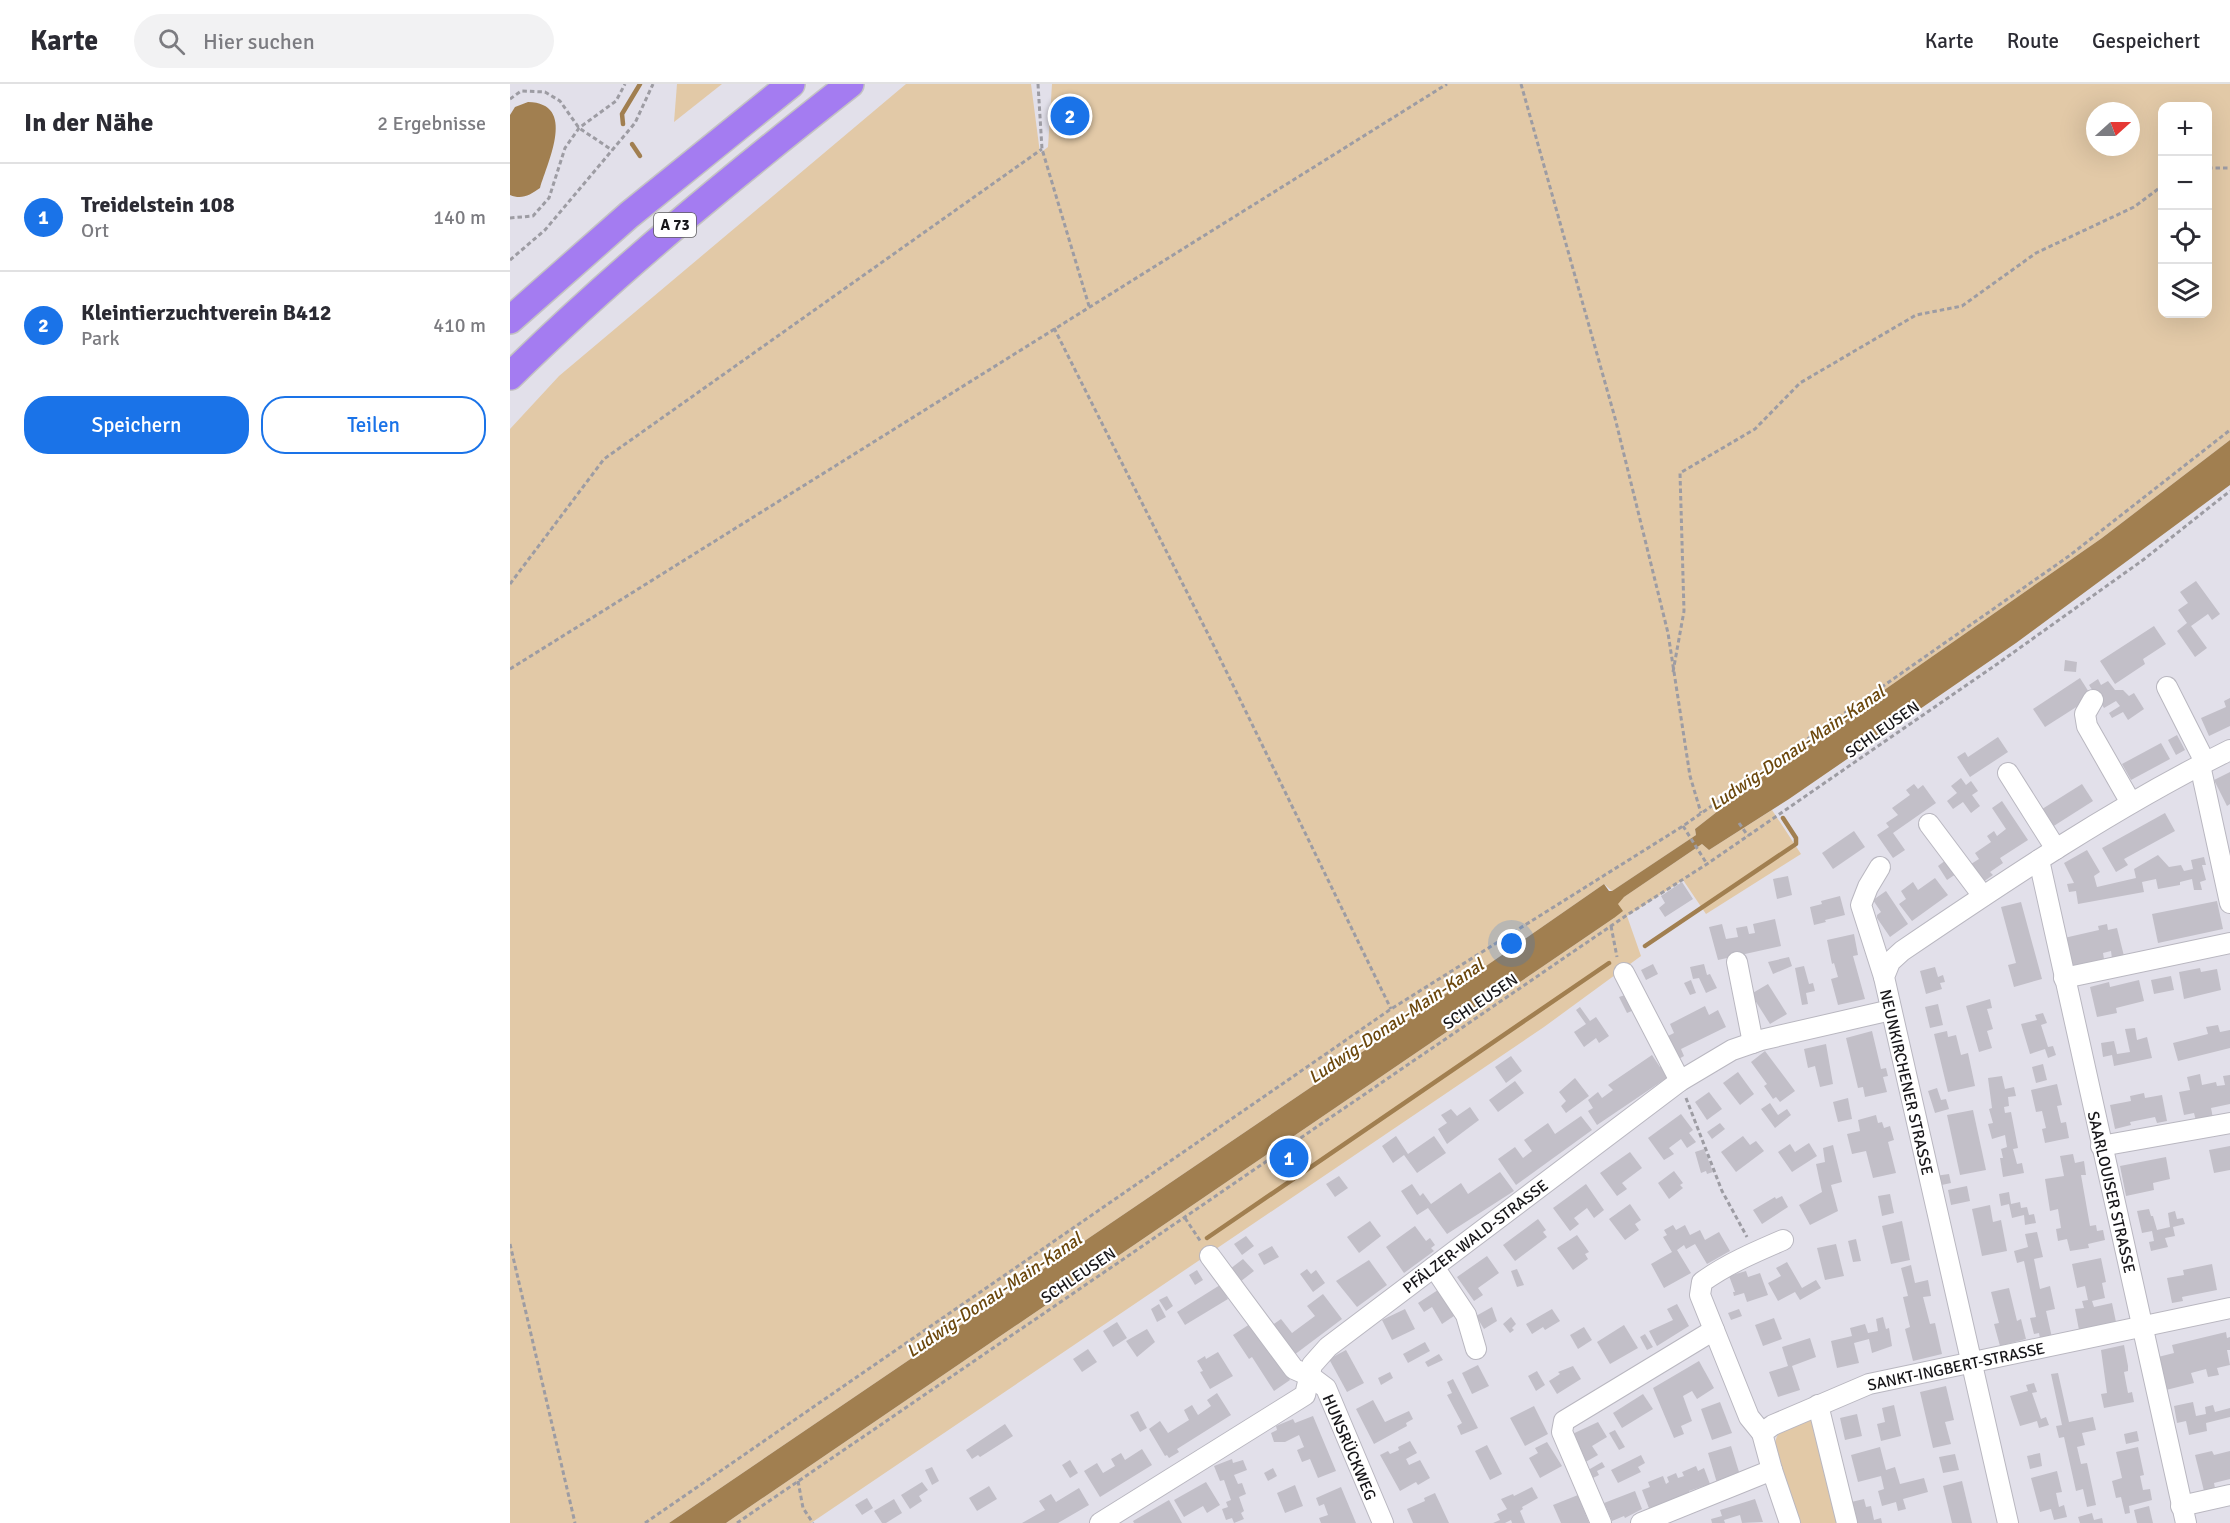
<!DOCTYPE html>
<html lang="de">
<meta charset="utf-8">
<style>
body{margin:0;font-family:Signika,sans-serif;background:#f2f2f3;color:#2b2b33}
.controls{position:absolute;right:18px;top:18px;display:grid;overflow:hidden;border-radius:12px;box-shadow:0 6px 24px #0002}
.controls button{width:54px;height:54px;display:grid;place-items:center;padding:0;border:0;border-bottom:2px solid #e1e1e2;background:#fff;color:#2b2b33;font:30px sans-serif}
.compass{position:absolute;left:1576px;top:18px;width:54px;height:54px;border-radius:50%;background:#fff;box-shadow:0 6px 24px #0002;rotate:69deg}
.you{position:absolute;left:1002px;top:860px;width:21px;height:21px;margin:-15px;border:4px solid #fff;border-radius:50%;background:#1a73e8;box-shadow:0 0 0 9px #1a73e833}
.badge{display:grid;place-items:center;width:39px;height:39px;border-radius:50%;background:#1a73e8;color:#fff;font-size:20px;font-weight:700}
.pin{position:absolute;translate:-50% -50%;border:3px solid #fff;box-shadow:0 2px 6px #0006}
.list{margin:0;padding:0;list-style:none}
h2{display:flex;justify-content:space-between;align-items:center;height:78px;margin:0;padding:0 24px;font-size:26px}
h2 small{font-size:20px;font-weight:400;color:#7c7c81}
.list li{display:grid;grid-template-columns:39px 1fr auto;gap:18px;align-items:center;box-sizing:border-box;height:108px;padding:0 24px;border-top:2px solid #e1e1e2}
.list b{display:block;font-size:22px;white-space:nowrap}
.list p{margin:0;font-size:20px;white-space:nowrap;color:#7c7c81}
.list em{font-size:20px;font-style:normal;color:#7c7c81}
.actions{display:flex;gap:12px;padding:18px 24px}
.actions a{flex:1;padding:14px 0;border:2px solid #1a73e8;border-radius:24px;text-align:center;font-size:21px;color:#1a73e8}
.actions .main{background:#1a73e8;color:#fff}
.icon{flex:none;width:33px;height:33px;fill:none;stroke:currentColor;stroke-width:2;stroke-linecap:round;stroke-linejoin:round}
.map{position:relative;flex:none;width:1720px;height:1439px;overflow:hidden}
header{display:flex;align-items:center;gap:36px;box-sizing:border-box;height:84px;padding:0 30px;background:#fff;border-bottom:2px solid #e1e1e2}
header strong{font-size:28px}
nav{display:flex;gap:33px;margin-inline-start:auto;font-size:21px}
.search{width:420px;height:54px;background:#f2f2f3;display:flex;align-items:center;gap:15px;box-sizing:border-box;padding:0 21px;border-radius:33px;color:#7c7c81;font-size:22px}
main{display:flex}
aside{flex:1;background:#fff}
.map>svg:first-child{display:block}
.green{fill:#e2c9a7;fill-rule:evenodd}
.water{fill:#a17f50}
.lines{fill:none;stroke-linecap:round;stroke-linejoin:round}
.stream{stroke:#a17f50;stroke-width:4.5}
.building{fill:#c2bfc8}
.minor-casing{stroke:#b9b7c0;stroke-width:22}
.highway-casing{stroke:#c3c2c3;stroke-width:30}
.path{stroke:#9d9ca3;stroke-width:3;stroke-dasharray:4.5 3;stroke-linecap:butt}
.minor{stroke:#fff;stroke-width:20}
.highway{stroke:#a47cf1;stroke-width:27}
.labels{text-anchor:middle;stroke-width:4.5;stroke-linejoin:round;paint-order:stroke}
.shield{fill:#fff;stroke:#5d5c5e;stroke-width:1.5}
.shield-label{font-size:15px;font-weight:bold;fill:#171619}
.street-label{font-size:16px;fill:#171619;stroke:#fff}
.water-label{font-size:18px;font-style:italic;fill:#6b470c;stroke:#fff}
</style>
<header>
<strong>Karte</strong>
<div class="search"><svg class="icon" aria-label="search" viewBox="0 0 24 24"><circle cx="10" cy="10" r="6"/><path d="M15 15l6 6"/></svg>Hier suchen</div>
<nav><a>Karte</a><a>Route</a><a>Gespeichert</a></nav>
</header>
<main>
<aside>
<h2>In der Nähe<small>2 Ergebnisse</small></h2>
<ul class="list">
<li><span class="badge">1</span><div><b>Treidelstein 108</b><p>Ort</p></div><em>140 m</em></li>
<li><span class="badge">2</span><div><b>Kleintierzuchtverein B412</b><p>Park</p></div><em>410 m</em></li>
</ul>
<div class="actions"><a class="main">Speichern</a><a>Teilen</a></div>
</aside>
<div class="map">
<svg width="1720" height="1439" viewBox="0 0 1720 1439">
<rect width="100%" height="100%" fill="#e2e0ea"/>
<g class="green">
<polygon points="167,0 212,0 164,38"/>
<path d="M 396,0 L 521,0 L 530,69 L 538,63 L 542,0 L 1720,0 L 1720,356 L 1592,454 L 1268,680 L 1185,745 L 1186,751 L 1102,807 L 1094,800 L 819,991 L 159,1439 L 0,1439 L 0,345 L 49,292 ZM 1652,22 L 1698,22 L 1698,230 L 1652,230 ZM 1585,27 L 1621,27 L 1621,63 L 1585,63 Z"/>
<polygon points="1262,726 1291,770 1196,830 1173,796 1117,832 1131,872 1034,943 301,1439 216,1439 1104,834 1108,817 1192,760 1199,766"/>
<path d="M 1303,1334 L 1332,1439 L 1289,1439 L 1265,1361 C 1266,1341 1286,1340 1303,1334 Z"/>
</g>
<g class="water">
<path d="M 18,18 C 67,19 38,77 30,104 C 20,111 12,116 0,111 L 0,31 L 5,23 Z"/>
<polygon points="1720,356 1720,401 1506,559 1279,715 1199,766 1192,760 1114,813 1108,820 1113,827 1104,834 216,1439 159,1439 819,991 1094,800 1099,807 1102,807 1186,751 1185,745 1268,680 1592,454"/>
</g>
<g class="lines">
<g class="stream">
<polyline points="113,40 112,30 130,0"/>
<polyline points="122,60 130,72"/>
<polyline points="1135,862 1286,760 1286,754 1273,734"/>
<polyline points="697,1154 1099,879"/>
</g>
</g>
<g class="building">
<polygon points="1686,497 1710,530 1702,536 1698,530 1681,542 1697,564 1685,573 1667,547 1677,539 1668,526 1678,519 1670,508"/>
<polygon points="1644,542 1656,560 1633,575 1635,580 1605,600 1590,577"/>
<polygon points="1555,576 1567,578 1566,588 1554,587"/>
<polygon points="1570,594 1582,613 1535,643 1523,625"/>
<polygon points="1588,595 1591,601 1598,597 1605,606 1613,606 1619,612 1624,609 1634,625 1618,636 1613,628 1602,634 1599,629 1610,622 1606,617 1594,624 1579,601"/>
<polygon points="1720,614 1720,642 1699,652 1691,634 1716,623 1714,617"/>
<polygon points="1667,651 1675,666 1666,671 1658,656"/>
<polygon points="1488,653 1498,668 1460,693 1447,673 1455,668 1458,673"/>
<polygon points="1651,659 1660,675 1621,696 1612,680"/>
<polygon points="1720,688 1720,720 1717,722 1704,696"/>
<polygon points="1451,694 1456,701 1461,697 1468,707 1462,711 1470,722 1461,729 1453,718 1443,725 1437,717 1447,709 1441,702"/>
<polygon points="1404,700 1408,705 1413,701 1426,719 1383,749 1395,766 1383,774 1367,751 1379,743 1376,739 1388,731 1382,724 1400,711 1396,706"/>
<polygon points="1572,700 1583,717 1539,745 1529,727"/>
<polygon points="1492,717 1518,756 1490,774 1493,779 1480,788 1483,791 1473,798 1461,780 1469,775 1465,769 1481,758 1477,752 1484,747 1487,752 1496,745 1482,724"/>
<polygon points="1655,729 1665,747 1614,775 1618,781 1606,788 1592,764"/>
<polygon points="1344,747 1355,763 1323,785 1312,769"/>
<polygon points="1577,766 1590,788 1584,792 1587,803 1626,794 1624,785 1648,771 1659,783 1671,781 1674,787 1683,785 1681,776 1694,773 1696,781 1692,781 1696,796 1690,798 1692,806 1684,806 1682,795 1670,798 1670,801 1648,805 1646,795 1632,798 1634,808 1568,820 1566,807 1559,808 1557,800 1564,799 1554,779"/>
<polygon points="1436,776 1446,790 1437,796 1428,782"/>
<polygon points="1278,792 1282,811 1267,815 1263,795"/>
<polygon points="1425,794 1438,811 1402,837 1389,820 1396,815 1391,807 1403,798 1408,806"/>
<polygon points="1172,798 1183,815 1155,833 1149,824 1155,819 1151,812"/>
<polygon points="1376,807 1398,840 1380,853 1367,834 1367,831 1371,828 1363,816"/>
<polygon points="1330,812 1335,831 1315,836 1316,838 1304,841 1300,823 1312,820 1311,817"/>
<polygon points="1707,817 1713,845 1648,859 1642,830"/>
<polygon points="1511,818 1532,895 1504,903 1498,881 1506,879 1491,823"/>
<polygon points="1265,835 1271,862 1208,876 1199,843 1212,840 1216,855 1228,853 1226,844 1237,842 1239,850 1245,849 1243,840"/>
<polygon points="1597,840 1598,846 1607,844 1614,872 1602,875 1601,867 1593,869 1594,875 1561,883 1554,854 1589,846 1588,842"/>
<polygon points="1344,850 1348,871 1343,872 1355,915 1328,921 1321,895 1328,893 1324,879 1322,880 1317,856"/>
<polygon points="1279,873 1282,882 1263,890 1258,878"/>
<polygon points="1143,880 1148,890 1136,896 1131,886"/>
<polygon points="1194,880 1197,891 1200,890 1207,904 1196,909 1189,894 1183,895 1180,883"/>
<polygon points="1294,882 1299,900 1303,899 1305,907 1296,909 1298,920 1292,921 1285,884"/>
<polygon points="1425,883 1428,893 1433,891 1435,898 1430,899 1432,905 1416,910 1410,887"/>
<polygon points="1690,884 1691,888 1707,885 1711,906 1674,915 1669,888"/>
<polygon points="1661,892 1664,906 1644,910 1641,896"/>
<polygon points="1181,896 1186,909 1180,911 1174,899"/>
<polygon points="1629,896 1634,917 1606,924 1607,929 1587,933 1580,903 1599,898 1600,903"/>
<polygon points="1258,900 1277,930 1260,940 1241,910"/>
<polygon points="1115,911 1129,924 1117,929 1109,913"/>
<polygon points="1480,915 1482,924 1477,925 1483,945 1477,947 1482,964 1469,968 1456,922"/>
<polygon points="1428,920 1433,941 1420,944 1415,923"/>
<polygon points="1195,922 1199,931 1208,926 1216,943 1171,965 1174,972 1167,976 1156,953 1164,949 1160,940"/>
<polygon points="1070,923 1080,937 1086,933 1099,952 1089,959 1086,954 1074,963 1064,948 1076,940 1066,926"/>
<polygon points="1533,929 1537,939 1531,941 1538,963 1543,962 1546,971 1538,974 1535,965 1520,970 1511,940 1527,936 1525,931"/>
<polygon points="1708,941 1710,948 1720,946 1720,964 1668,977 1663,959 1698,950 1696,943"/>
<polygon points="1625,944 1627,956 1637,953 1642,974 1604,982 1602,971 1593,973 1591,959 1604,957 1607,970 1620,968 1615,945"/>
<polygon points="1362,947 1371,985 1376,984 1378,992 1373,993 1377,1008 1355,1013 1353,1003 1348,1004 1336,954"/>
<polygon points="1437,947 1438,953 1446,951 1451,971 1458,969 1465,1002 1438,1008 1424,950"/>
<polygon points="1316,960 1323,1000 1310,1003 1305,982 1298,984 1294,965"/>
<polygon points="1255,967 1285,1007 1270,1018 1266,1013 1263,1015 1254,1002 1257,1000 1241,978"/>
<polygon points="1142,971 1150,983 1154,979 1161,991 1087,1041 1078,1027 1083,1024 1078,1016 1088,1008 1092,1014 1103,1006 1098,1001"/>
<polygon points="1001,972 1012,987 996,999 985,983"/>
<polygon points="1533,980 1537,996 1526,999 1522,983"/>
<polygon points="1228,988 1244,1010 1230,1021 1213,999"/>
<polygon points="1690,990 1692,1001 1706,998 1707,1002 1715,1001 1713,992 1720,991 1720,1020 1701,1024 1703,1034 1686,1037 1684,1029 1674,1031 1669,1008 1680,1006 1677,993"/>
<polygon points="1492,992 1495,1005 1504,1003 1506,1012 1498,1013 1499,1022 1494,1023 1495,1029 1501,1028 1508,1064 1503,1065 1507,1080 1512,1079 1514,1089 1493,1093 1490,1074 1493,1074 1491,1065 1497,1063 1495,1051 1482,1055 1478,1040 1483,1039 1479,1025 1482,1024 1478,994"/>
<polygon points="1065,994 1079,1012 1056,1029 1051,1022 1056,1017 1049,1008"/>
<polygon points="1005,997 1014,1009 988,1028 979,1016"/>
<polygon points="1547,1000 1552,1021 1547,1022 1551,1039 1556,1038 1559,1054 1535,1059 1532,1045 1536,1044 1532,1027 1526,1028 1521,1006"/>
<polygon points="1427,1004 1431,1016 1436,1015 1439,1025 1425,1029 1418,1007"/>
<polygon points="1199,1008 1212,1025 1197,1036 1185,1018"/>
<polygon points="1634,1009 1635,1014 1652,1011 1657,1037 1647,1039 1645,1033 1620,1038 1621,1041 1605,1045 1600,1021 1621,1017 1620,1012"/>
<polygon points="1338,1014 1342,1035 1328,1038 1323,1018"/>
<polygon points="1260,1019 1268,1031 1277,1025 1281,1031 1265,1044 1251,1025"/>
<polygon points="960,1023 969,1036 937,1060 928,1045 937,1039 931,1031 941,1025 947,1032"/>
<polygon points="1463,1026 1476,1086 1450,1091 1437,1031"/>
<polygon points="1171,1030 1183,1046 1179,1049 1186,1058 1177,1064 1171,1055 1159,1064 1164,1070 1154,1076 1138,1054"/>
<polygon points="1366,1031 1368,1039 1372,1038 1374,1044 1380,1042 1384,1056 1378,1058 1386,1089 1363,1094 1356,1067 1342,1070 1337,1050 1350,1047 1348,1036"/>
<polygon points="1071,1032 1082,1046 1006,1101 988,1075 1005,1063 1013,1074 1022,1067 1014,1056 1038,1039 1045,1050"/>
<polygon points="1210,1039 1215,1045 1202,1055 1197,1048"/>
<polygon points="886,1052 898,1070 924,1052 936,1069 907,1089 894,1071 883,1079 872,1062"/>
<polygon points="1233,1052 1240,1061 1246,1057 1254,1067 1226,1088 1211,1068"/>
<polygon points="1299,1059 1307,1072 1282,1088 1268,1068 1280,1060 1285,1068"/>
<polygon points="1323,1061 1332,1098 1321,1101 1328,1127 1300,1141 1289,1121 1312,1108 1306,1080 1315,1078 1313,1064"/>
<polygon points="1720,1062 1720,1086 1704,1089 1699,1066"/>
<polygon points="1194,1065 1203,1088 1197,1090 1196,1087 1191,1089 1185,1068"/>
<polygon points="1120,1068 1132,1084 1112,1099 1117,1105 1107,1112 1090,1089"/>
<polygon points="1563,1070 1565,1079 1574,1077 1576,1091 1571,1091 1580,1142 1586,1141 1587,1147 1593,1146 1595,1156 1578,1160 1579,1164 1560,1167 1557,1155 1548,1157 1546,1145 1551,1144 1548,1125 1540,1127 1535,1095 1554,1092 1550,1072"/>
<polygon points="1656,1073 1660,1095 1643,1099 1644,1106 1616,1112 1610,1082"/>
<polygon points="1164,1087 1173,1099 1170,1101 1173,1104 1159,1115 1148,1099"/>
<polygon points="990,1088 1004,1107 937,1150 918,1124 907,1131 891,1107 902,1100 910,1112 913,1109 921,1120 951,1099 958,1110"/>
<polygon points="1439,1090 1441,1099 1427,1102 1425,1092"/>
<polygon points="829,1092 838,1104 825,1113 816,1100"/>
<polygon points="1076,1100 1094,1126 1084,1134 1077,1124 1064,1134 1069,1140 1060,1147 1043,1124"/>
<polygon points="1457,1102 1460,1117 1441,1121 1438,1106"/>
<polygon points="1499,1108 1501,1120 1510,1118 1511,1124 1517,1123 1519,1131 1524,1130 1526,1139 1515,1141 1514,1131 1502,1134 1499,1120 1491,1122 1489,1110"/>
<polygon points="1380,1110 1384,1129 1372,1132 1368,1112"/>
<polygon points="1272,1112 1278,1123 1252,1140 1243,1126 1265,1113 1266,1115"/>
<polygon points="1120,1120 1131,1136 1125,1140 1129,1146 1115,1156 1099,1135"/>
<polygon points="1480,1121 1483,1138 1491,1136 1497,1167 1472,1172 1462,1125"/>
<polygon points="1639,1125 1641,1132 1643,1132 1647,1146 1660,1143 1658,1129 1665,1127 1667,1135 1673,1134 1675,1140 1663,1143 1665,1152 1655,1154 1658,1163 1641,1167 1639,1158 1644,1157 1642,1147 1632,1149 1627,1127"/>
<polygon points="1028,1135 1036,1146 1033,1148 1037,1153 1005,1177 993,1161"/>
<polygon points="860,1137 871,1152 849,1169 837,1153"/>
<polygon points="1392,1137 1400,1176 1381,1180 1372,1142"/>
<polygon points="1163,1141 1166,1146 1175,1141 1180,1151 1190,1146 1195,1156 1209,1148 1220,1167 1197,1180 1185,1160 1176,1165 1174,1161 1167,1166 1181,1189 1154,1204 1141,1180 1162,1168 1153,1153 1157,1151 1154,1146"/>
<polygon points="905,1142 916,1157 920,1154 925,1161 921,1164 924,1167 894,1189 876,1163"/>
<polygon points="1527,1148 1533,1173 1524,1175 1530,1205 1540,1202 1545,1225 1536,1227 1543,1258 1531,1260 1529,1249 1524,1250 1520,1234 1526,1233 1514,1177 1507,1179 1504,1167 1518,1163 1515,1150"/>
<polygon points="1067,1151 1079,1168 1075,1170 1078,1175 1063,1186 1047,1164"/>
<polygon points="736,1152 744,1162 732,1171 724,1160"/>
<polygon points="1346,1155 1351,1177 1343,1178 1338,1157"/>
<polygon points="1326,1160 1334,1192 1315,1196 1307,1164"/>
<polygon points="762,1162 769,1173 754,1181 748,1170"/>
<polygon points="977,1172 989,1189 968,1204 973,1211 964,1217 947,1193"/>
<polygon points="1591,1174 1596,1198 1592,1199 1595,1214 1582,1217 1584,1223 1602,1219 1606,1238 1569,1246 1565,1225 1574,1224 1572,1217 1578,1216 1575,1202 1567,1204 1562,1180"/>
<polygon points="733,1175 744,1187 726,1201 716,1188"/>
<polygon points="859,1176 877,1201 847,1223 826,1197"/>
<polygon points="1277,1178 1292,1204 1306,1196 1311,1204 1290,1216 1285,1208 1268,1217 1258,1199 1271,1192 1266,1184"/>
<polygon points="1702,1180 1707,1206 1672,1213 1673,1217 1662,1219 1657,1194 1674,1191 1673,1186"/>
<polygon points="1401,1181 1405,1199 1418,1196 1421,1212 1413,1213 1420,1240 1425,1239 1432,1270 1403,1277 1395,1245 1400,1243 1393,1213 1398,1212 1391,1184"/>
<polygon points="797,1185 801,1190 806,1186 815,1199 803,1208 790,1190"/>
<polygon points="1007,1185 1014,1201 1007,1203 1001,1187"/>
<polygon points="687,1186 693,1196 685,1201 679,1191"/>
<polygon points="1236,1187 1238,1193 1250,1189 1258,1211 1237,1218 1234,1209 1224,1212 1223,1208 1225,1208 1219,1192"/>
<polygon points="710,1201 718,1215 675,1241 667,1228"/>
<polygon points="931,1204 947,1230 932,1240 922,1223 914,1228 908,1219"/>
<polygon points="1499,1204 1507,1237 1511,1235 1516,1255 1490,1262 1484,1240 1489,1239 1481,1208"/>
<polygon points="813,1210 832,1235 784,1271 761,1242 771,1235 782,1249 805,1232 797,1222"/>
<polygon points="657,1212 663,1222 656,1227 649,1216"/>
<polygon points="649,1220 656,1233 647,1238 641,1225"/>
<polygon points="1167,1220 1179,1242 1147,1262 1139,1247 1163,1236 1157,1225"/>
<polygon points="982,1223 987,1237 974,1245 966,1232"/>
<polygon points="895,1225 905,1245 882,1256 872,1236"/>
<polygon points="1042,1225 1050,1237 1035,1246 1033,1243 1022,1250 1016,1240"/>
<polygon points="1229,1225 1232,1232 1221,1236 1218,1229"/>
<polygon points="1001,1233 1006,1240 1002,1244 1004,1246 1000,1249 993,1240"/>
<polygon points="1373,1233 1376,1245 1379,1244 1382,1262 1362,1269 1359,1255 1344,1259 1349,1279 1327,1284 1321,1257 1342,1252 1340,1244 1355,1240 1358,1249 1368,1247 1366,1235"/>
<polygon points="1264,1234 1272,1255 1253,1262 1245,1241"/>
<polygon points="607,1238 617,1254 603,1263 593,1247"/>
<polygon points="743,1238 780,1296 764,1307 742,1273 739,1275 723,1251"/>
<polygon points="1114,1241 1128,1264 1100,1280 1087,1258"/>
<polygon points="1074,1243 1082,1256 1068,1265 1060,1251"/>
<polygon points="637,1245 645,1258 627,1273 616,1257"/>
<polygon points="1716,1248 1717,1254 1720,1253 1720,1266 1717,1266 1720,1281 1707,1284 1709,1291 1698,1293 1696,1285 1681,1289 1684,1299 1656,1306 1648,1273 1664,1269 1662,1261"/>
<polygon points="1135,1250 1143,1263 1137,1266 1130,1253"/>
<polygon points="1300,1254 1306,1273 1282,1282 1290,1306 1268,1313 1259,1288 1278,1282 1272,1263"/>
<polygon points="915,1258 920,1267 898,1279 893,1270"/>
<polygon points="1614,1261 1618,1282 1618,1287 1614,1288 1618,1309 1622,1308 1624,1318 1594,1324 1591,1310 1597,1309 1591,1266"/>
<polygon points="578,1265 587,1278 572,1288 563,1275"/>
<polygon points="836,1266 854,1299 837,1308 819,1275"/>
<polygon points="708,1268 723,1292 700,1305 690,1288 693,1287 687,1277 695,1272 696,1275"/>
<polygon points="929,1270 933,1276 918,1283 915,1278"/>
<polygon points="1189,1277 1204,1304 1187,1315 1182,1307 1173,1312 1182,1337 1171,1342 1174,1350 1164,1354 1143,1304"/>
<polygon points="968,1281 979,1302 962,1310 952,1289"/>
<polygon points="1063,1282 1071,1295 1047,1310 1039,1297 1050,1290 1048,1288"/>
<polygon points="1027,1287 1035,1301 1026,1307 1018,1292"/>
<polygon points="880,1288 883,1294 871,1301 868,1294"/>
<polygon points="1548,1289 1559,1338 1583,1333 1586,1346 1572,1349 1575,1361 1567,1363 1571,1380 1577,1379 1586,1421 1577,1423 1573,1405 1566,1407 1554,1353 1549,1354 1546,1342 1552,1341 1541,1290"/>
<polygon points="943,1295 968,1344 951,1351 947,1342 952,1339 937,1311 942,1309 937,1298"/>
<polygon points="1524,1299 1527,1308 1522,1309 1531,1335 1536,1333 1539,1341 1529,1344 1527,1337 1510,1342 1500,1312 1518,1307 1516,1301"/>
<polygon points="1436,1302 1444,1336 1435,1338 1441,1360 1423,1364 1410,1308"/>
<polygon points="707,1309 721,1331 667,1365 669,1368 659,1374 657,1371 655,1372 639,1345 650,1337 658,1349 679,1336 674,1326 682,1321 688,1331 701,1322 697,1316"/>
<polygon points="1133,1310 1143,1325 1112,1344 1103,1329"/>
<polygon points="863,1316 875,1338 899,1327 903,1335 896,1339 897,1342 864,1360 846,1325"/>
<polygon points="1210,1318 1222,1349 1202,1356 1191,1325"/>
<polygon points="1683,1318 1686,1332 1696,1330 1695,1323 1703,1321 1705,1328 1720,1324 1720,1333 1696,1339 1697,1347 1679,1351 1676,1337 1667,1339 1664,1322"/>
<polygon points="1384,1321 1391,1352 1371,1357 1367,1340 1375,1338 1372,1324"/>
<polygon points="1024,1322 1038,1350 1015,1362 1000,1334"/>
<polygon points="628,1327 637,1344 630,1348 620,1331"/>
<polygon points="1347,1330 1352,1352 1335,1356 1330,1334"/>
<polygon points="803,1332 826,1387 808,1394 800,1375 792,1378 787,1366 794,1363 789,1351 775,1358 764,1358 761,1349 767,1346 766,1342 783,1335 785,1339"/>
<polygon points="1088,1338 1097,1353 1082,1362 1088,1371 1072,1380 1056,1353"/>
<polygon points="495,1340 503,1352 470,1373 468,1371 462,1375 456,1366"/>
<polygon points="1105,1346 1115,1363 1109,1366 1099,1349"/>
<polygon points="1627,1347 1629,1357 1616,1360 1614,1350"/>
<polygon points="900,1357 907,1369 896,1375 899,1381 910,1376 920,1394 908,1401 906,1398 890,1407 870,1371 878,1367 880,1370 889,1366 888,1363"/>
<polygon points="1037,1358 1052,1382 1030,1394 1019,1374 1028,1369 1025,1364"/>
<polygon points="977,1361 992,1390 980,1396 965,1367"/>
<polygon points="1221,1362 1230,1391 1207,1399 1198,1369"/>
<polygon points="1370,1363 1376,1386 1385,1383 1390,1400 1414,1394 1418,1408 1393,1415 1396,1425 1388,1427 1386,1418 1372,1422 1368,1407 1374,1405 1371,1392 1348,1398 1341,1371"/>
<polygon points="1628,1363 1634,1391 1630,1392 1633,1406 1640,1405 1642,1416 1619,1422 1620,1429 1615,1430 1611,1413 1606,1414 1602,1397 1612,1394 1606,1368"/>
<polygon points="632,1365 642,1381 590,1413 574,1387 587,1379 593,1389 605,1382 601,1375 611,1369 615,1376"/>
<polygon points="1702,1367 1704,1371 1720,1367 1720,1395 1704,1399 1705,1404 1694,1407 1685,1371"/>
<polygon points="1530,1369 1532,1382 1520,1385 1517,1372"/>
<polygon points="1445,1370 1449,1386 1433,1389 1429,1373"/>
<polygon points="1131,1371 1135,1379 1128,1383 1131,1388 1108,1399 1101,1386"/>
<polygon points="722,1375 723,1379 733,1376 737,1386 724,1391 728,1400 732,1399 736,1410 729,1413 734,1427 731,1429 734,1435 724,1439 722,1434 716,1436 712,1425 718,1423 716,1418 721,1416 714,1396 710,1397 704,1382"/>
<polygon points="560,1376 568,1389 560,1394 552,1381"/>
<polygon points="1092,1378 1095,1383 1087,1387 1089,1391 1077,1397 1073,1389"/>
<polygon points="1186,1382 1188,1387 1194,1384 1200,1400 1179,1407 1181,1412 1140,1427 1132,1406 1140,1403 1138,1398 1153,1392 1156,1400 1159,1398 1157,1393 1166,1389 1168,1394 1174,1392 1172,1388"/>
<polygon points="422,1383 429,1397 422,1401 415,1386"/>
<polygon points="763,1384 767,1392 758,1397 754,1389"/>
<polygon points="1547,1387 1552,1408 1546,1409 1549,1423 1554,1421 1557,1433 1544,1436 1541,1425 1530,1428 1521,1394"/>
<polygon points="1452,1397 1462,1439 1442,1439 1433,1402"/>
<polygon points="412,1398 418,1406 409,1412 412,1417 400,1425 391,1411"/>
<polygon points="696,1398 710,1421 697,1429 693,1422 674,1433 664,1416"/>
<polygon points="785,1401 793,1422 775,1429 767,1409"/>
<polygon points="479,1402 487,1415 467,1427 459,1414"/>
<polygon points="831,1403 846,1439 811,1439 809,1434 818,1431 814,1420 809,1422 806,1414"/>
<polygon points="1022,1403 1028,1414 1012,1423 1013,1425 1010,1427 1015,1439 1002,1439 1001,1436 995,1439 983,1439 990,1436 987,1430 997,1425 991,1415 1003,1410 1004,1412"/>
<polygon points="569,1404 579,1421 548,1439 512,1439 535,1426 529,1417 541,1410 546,1418"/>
<polygon points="1125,1407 1132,1425 1115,1434 1114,1432 1102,1437 1094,1419"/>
<polygon points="925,1409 939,1439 903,1439 897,1425 915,1417 914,1414"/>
<polygon points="1068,1411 1079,1439 1051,1439 1043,1421"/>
<polygon points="357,1414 363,1424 352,1431 345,1421"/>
<polygon points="384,1415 392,1429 376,1439 372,1439 364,1427"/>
<polygon points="1245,1415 1253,1438 1232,1439 1230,1431 1214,1436 1215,1439 1202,1439 1201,1435 1212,1432 1210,1426"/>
<polygon points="1354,1415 1356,1423 1361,1422 1364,1436 1371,1434 1372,1439 1342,1439 1337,1419"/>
<polygon points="659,1416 672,1439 624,1439 623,1437"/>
<polygon points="1639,1422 1643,1439 1627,1439 1624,1426"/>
<polygon points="1582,1429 1584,1436 1592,1434 1593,1439 1570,1439 1568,1433"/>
</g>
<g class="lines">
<defs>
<g id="minor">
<polyline points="1657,603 1695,678"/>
<polyline points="1583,616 1575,630 1577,642 1621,719"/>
<polyline points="1690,681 1720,819"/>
<polyline points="1498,689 1546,765"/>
<polyline points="1419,740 1473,812"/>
<polyline points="1529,776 1676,1439"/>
<polyline points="1370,783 1358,803 1351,821 1374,893"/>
<polyline points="1227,878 1243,959"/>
<polyline points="1114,889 1170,997"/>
<polyline points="1554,894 1720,859"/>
<polyline points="1591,1062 1720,1039"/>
<polyline points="700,1172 784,1285 800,1292 816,1304 873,1439"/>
<polyline points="924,1183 956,1231 966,1265"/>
<polyline points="1308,1321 1337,1439"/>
<path d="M 1252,1349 L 1239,1333 L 1190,1211 L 1192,1198 C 1217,1180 1245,1168 1273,1156"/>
<polyline points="1262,1386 1280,1439"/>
<polyline points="1671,1422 1720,1411"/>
<polyline points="590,1439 795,1311 802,1281 818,1263 1170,997 1222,966 1251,956 1381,926"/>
<polyline points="1091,1439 1052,1348 1054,1337 1204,1246"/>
<polyline points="1131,1439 1262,1386 1252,1349 1263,1341 1359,1300 1720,1224"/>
<path d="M 1498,1439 L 1374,893 L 1380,878 L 1392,867 C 1498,795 1605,723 1720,666"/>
</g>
<g id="highway">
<polyline points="0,236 119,131 281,0"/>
<path d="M 0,292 C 107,187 222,93 340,0"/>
</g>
</defs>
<use href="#minor" class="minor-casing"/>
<use href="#highway" class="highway-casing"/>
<g class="path">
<polyline points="528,0 532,65 579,222"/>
<polyline points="1011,0 1105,334 1158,549 1180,692 1191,729"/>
<polyline points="0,15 11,7 35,8 50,17 69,44 102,66"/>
<polyline points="1698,84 1720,84"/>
<polyline points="0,134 23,132 39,114 55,64 69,44 106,17 115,0"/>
<polyline points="0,176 35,146 125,39 143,0"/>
<polyline points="544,244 700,554 881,925"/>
<polyline points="0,500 94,375 532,65"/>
<polyline points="0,585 937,0"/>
<polyline points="1163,588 1174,527 1170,389 1245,345 1290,299 1406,231 1452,222 1526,169 1624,123 1652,102"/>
<polyline points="1229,739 1238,752"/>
<polyline points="1173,742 1197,780"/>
<polyline points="1101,842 1107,873"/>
<polyline points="1176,1014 1212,1107 1237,1153"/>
<polyline points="675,1134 691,1158"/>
<polyline points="0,1160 65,1439"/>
<polyline points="288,1397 293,1424 303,1439"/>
<polyline points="135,1439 881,925 1173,742 1559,472 1720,346"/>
<polyline points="227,1439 1117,831 1197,780 1490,578 1633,476 1720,407"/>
</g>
<use href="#minor" class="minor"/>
<use href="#highway" class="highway"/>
</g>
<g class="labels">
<rect class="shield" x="144" y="129" width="42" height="24" rx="4.5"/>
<g class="shield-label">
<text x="165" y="146">A 73</text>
</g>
<g class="street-label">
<text transform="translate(1372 645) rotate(-35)" y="6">SCHLEUSEN</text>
<text transform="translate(970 917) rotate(-34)" y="6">SCHLEUSEN</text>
<text transform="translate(1397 998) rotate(77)" y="6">NEUNKIRCHENER STRASSE</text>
<text transform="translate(1602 1108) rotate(77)" y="6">SAARLOUISER STRASSE</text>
<text transform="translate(965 1152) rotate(-37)" y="6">PFÄLZER-WALD-STRASSE</text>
<text transform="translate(568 1191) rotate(-34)" y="6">SCHLEUSEN</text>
<text transform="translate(1446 1282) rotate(-12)" y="6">SANKT-INGBERT-STRASSE</text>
<text transform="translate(840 1363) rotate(67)" y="6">HUNSRÜCKWEG</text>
</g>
<g class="water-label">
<text transform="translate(1287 664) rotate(-34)" y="6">Ludwig-Donau-Main-Kanal</text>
<text transform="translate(886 937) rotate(-34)" y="6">Ludwig-Donau-Main-Kanal</text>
<text transform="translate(484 1211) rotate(-34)" y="6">Ludwig-Donau-Main-Kanal</text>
</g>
</g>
</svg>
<div class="controls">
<button>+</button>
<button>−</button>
<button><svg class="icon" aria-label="locate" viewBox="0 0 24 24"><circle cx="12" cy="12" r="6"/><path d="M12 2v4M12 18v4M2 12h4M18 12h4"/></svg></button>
<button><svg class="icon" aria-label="layers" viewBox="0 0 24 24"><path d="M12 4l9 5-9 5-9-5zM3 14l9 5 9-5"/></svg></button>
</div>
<svg class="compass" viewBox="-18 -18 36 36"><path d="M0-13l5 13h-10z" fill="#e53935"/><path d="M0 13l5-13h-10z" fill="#7c7c81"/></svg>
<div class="you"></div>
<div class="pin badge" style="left:779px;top:1074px">1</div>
<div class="pin badge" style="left:560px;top:32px">2</div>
</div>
</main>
